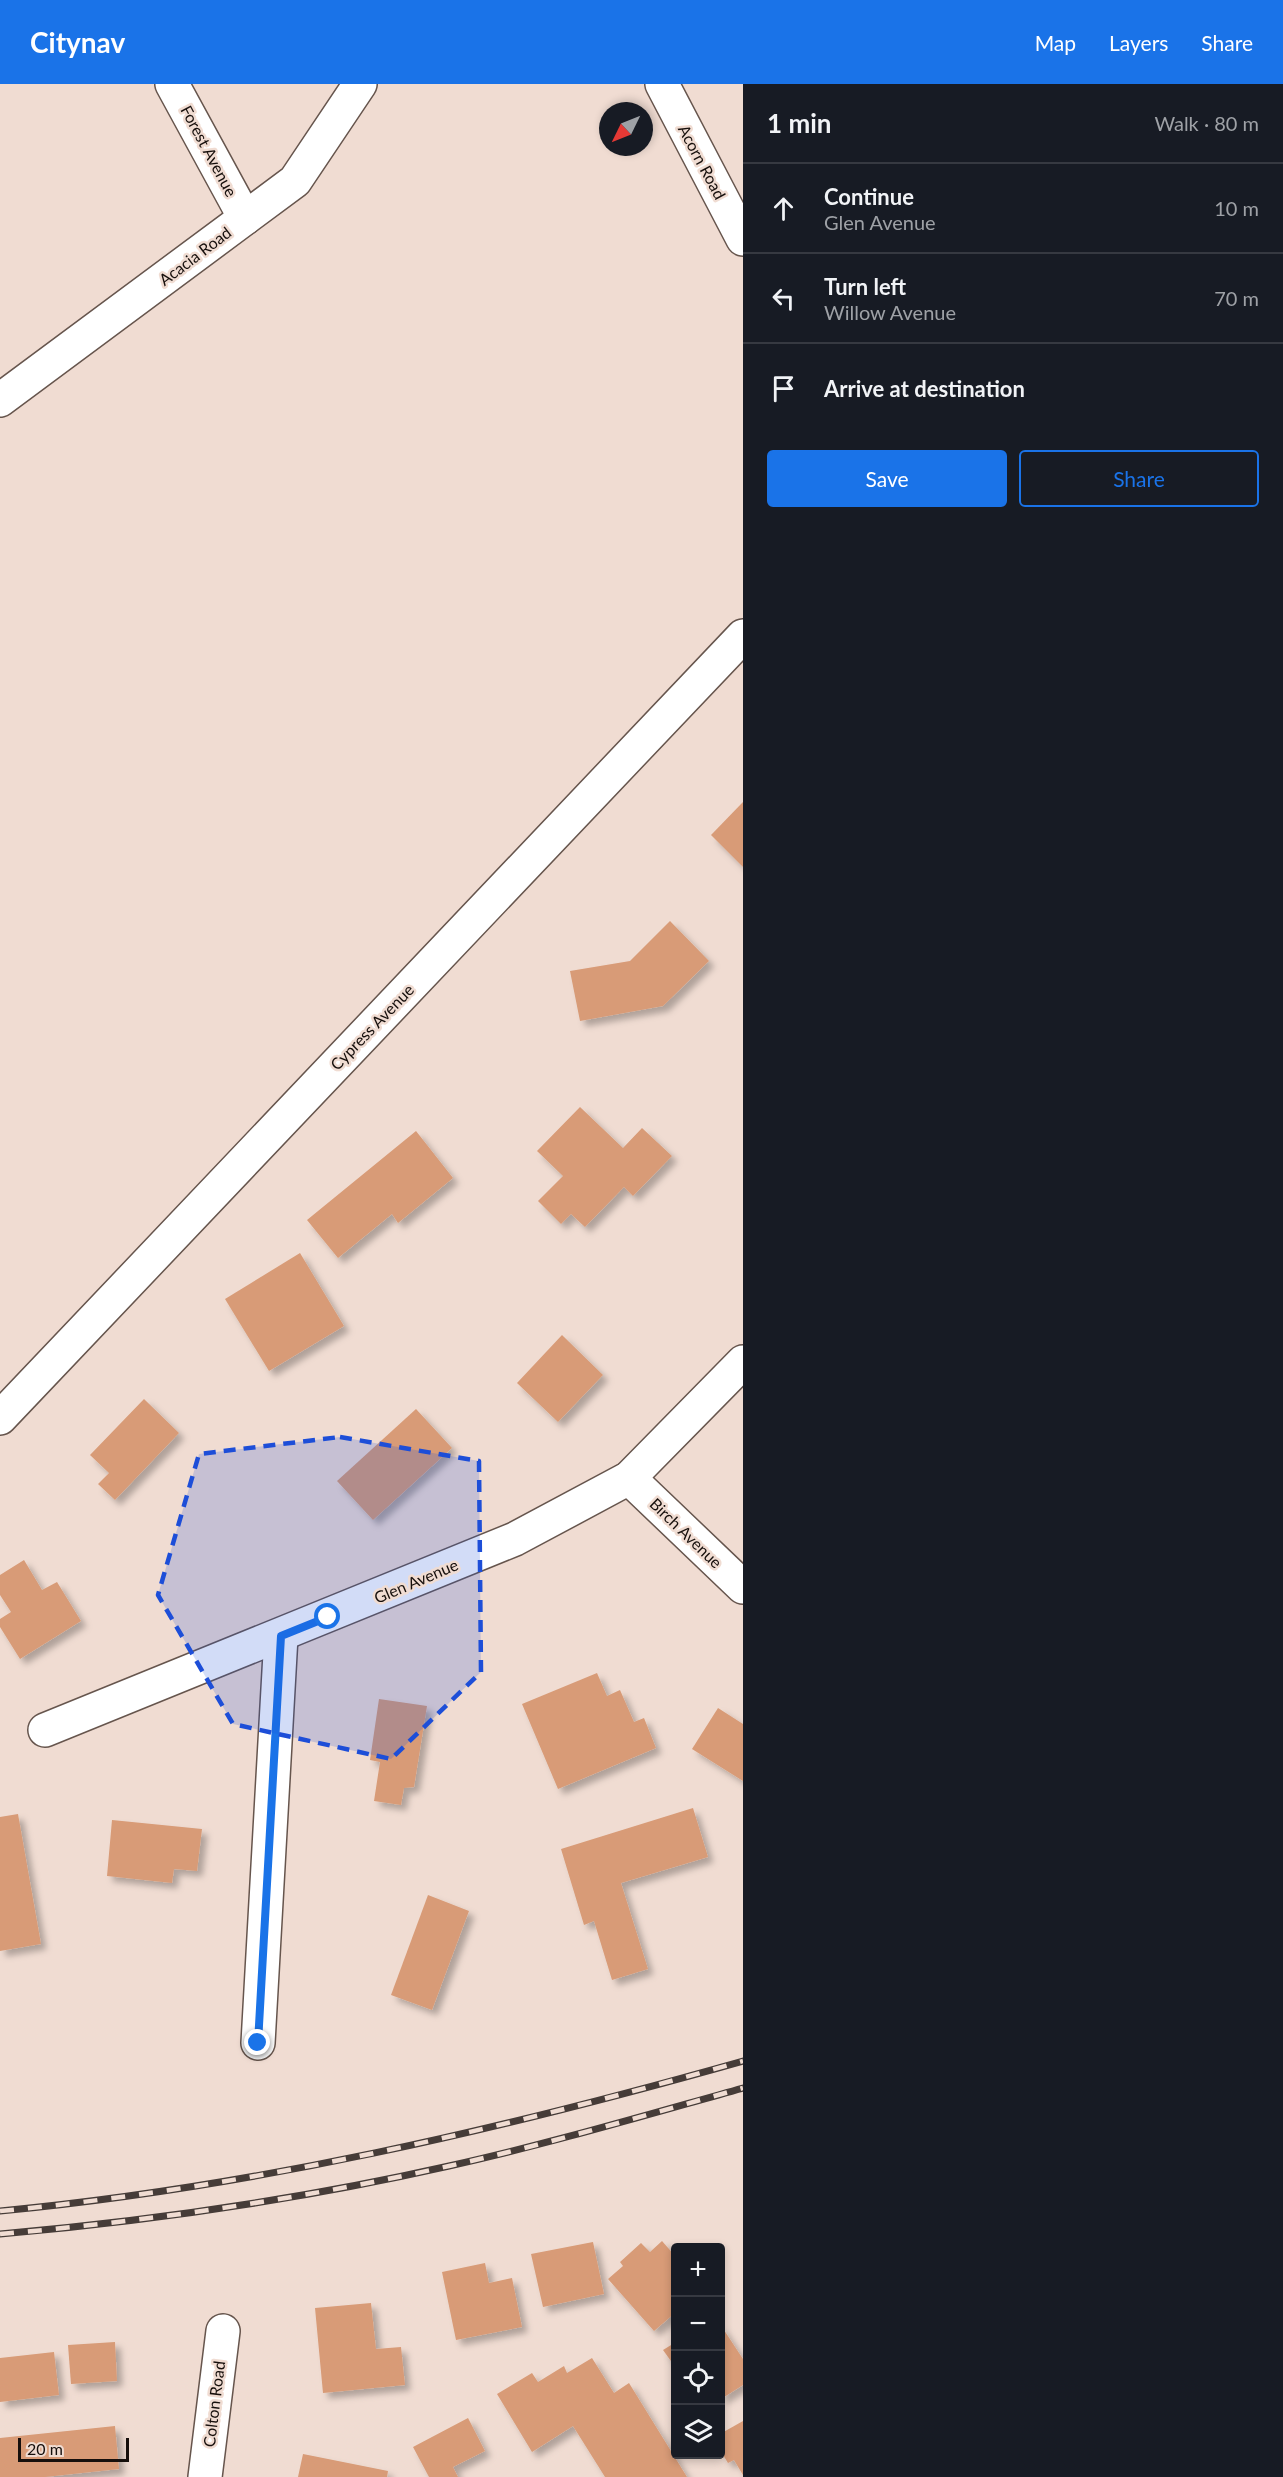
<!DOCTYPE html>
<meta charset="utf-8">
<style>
body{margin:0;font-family:Lato,sans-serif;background:#20242c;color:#f1f3f6}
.controls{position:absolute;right:18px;bottom:18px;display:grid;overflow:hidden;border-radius:6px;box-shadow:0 3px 9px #0003}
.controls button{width:54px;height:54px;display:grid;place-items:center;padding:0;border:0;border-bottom:2px solid #363941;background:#171b24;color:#f1f3f6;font:30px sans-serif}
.compass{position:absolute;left:599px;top:18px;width:54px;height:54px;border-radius:50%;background:#171b24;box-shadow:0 3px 9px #0003;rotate:227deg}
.scale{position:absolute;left:18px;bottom:15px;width:111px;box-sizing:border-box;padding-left:6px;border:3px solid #160f0c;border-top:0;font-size:16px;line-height:21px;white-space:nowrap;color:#160f0c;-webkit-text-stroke:4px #f0dcd2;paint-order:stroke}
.stop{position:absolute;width:18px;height:18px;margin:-14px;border:4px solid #1a73e8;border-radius:50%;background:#fff}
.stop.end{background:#1a73e8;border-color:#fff;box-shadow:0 2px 6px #0008}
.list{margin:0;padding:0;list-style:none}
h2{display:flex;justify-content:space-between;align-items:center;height:78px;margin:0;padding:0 24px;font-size:26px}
h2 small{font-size:20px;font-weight:400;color:#9ea1a6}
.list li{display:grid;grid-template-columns:39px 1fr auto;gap:18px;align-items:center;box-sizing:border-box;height:90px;padding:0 24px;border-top:2px solid #363941}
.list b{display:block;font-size:22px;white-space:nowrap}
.list p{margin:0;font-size:20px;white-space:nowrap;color:#9ea1a6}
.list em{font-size:20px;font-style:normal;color:#9ea1a6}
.actions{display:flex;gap:12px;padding:18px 24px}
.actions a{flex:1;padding:14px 0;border:2px solid #1a73e8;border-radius:6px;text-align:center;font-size:21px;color:#1a73e8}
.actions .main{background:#1a73e8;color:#fff}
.icon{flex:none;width:33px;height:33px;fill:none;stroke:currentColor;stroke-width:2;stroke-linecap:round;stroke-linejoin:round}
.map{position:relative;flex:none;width:743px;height:2393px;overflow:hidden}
header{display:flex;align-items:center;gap:36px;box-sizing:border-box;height:84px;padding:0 30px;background:#1a73e8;color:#fff}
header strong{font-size:28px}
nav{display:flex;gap:33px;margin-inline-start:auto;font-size:21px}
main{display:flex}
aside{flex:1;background:#171b24}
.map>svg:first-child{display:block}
.building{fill:#d89b77;filter:url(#shadow)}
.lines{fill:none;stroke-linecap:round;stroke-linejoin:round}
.minor-casing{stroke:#66554d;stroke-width:36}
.minor{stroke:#fff;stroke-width:33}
.rail-casing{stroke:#463c38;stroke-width:7}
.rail{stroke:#f0dcd2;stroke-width:4.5;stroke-dasharray:14;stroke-linecap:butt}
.route{stroke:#1a73e8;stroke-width:8}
.marked{fill:#1d4ed8;fill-opacity:0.2;stroke:#1d4ed8;stroke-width:4.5;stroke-dasharray:12 8;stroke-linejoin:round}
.labels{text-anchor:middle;stroke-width:5;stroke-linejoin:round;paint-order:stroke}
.street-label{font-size:16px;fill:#160f0c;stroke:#f0dcd2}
</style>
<header>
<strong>Citynav</strong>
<nav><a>Map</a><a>Layers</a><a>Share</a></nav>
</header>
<main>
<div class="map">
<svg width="743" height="2393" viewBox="0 0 743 2393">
<defs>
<filter id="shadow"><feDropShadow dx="5.5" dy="5.5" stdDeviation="3" flood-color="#0004"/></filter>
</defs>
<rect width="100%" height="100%" fill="#f0dcd2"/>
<g class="building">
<polygon points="743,718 743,783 711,751"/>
<polygon points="670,837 709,877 663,922 580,937 570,887 630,877"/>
<polygon points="580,1023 623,1064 642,1044 672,1072 633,1112 624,1103 585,1143 571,1130 561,1140 538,1117 563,1092 537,1067"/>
<polygon points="416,1047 453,1094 398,1139 392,1130 338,1174 307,1136"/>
<polygon points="300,1169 344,1242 269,1287 225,1215"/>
<polygon points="562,1251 603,1291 558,1338 517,1299"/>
<polygon points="144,1315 179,1349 115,1416 98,1400 109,1389 90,1371"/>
<polygon points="416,1325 452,1364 373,1436 337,1397"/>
<polygon points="24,1476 42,1506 57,1498 81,1537 20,1575 0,1543 0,1535 11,1528 0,1511 0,1491"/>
<polygon points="597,1589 607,1612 620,1606 634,1638 644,1634 656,1664 558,1705 522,1620"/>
<polygon points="379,1615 427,1622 414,1703 404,1704 401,1721 374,1717 380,1678 370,1676"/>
<polygon points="718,1624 743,1640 743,1697 692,1665"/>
<polygon points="693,1724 708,1773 621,1799 648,1885 612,1896 594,1837 584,1841 561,1765"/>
<polygon points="18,1730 41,1860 0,1867 0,1733"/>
<polygon points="112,1736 202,1745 197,1787 174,1785 172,1799 107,1792"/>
<polygon points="428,1811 469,1827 432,1926 391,1911"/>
<polygon points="662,2157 676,2173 676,2193 672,2196 676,2199 676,2228 654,2247 608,2195 623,2182 620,2178 641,2159 650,2168"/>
<polygon points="593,2158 604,2210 543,2223 531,2170"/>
<polygon points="485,2179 489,2199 512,2194 522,2243 456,2256 442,2188"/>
<polygon points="371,2219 376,2265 401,2263 405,2301 323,2309 315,2224"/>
<polygon points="720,2240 743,2275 743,2301 721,2315"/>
<polygon points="115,2258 117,2297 71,2300 68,2261"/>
<polygon points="676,2258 676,2284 663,2266"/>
<polygon points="54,2268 59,2311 0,2318 0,2274"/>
<polygon points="592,2274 614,2309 629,2299 687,2393 605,2393 573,2342 532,2368 497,2310 532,2289 538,2298 564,2282 567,2289"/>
<polygon points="468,2334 485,2367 453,2383 458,2393 429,2393 413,2363"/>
<polygon points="743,2337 743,2391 734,2376 728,2379 720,2366 720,2350"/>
<polygon points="115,2342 119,2385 45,2393 0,2393 0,2354"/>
<polygon points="303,2370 388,2387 387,2393 298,2393"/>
</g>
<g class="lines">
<defs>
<g id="minor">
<polyline points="172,0 245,134"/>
<polyline points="662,0 743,155"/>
<polyline points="0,316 295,97 360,0"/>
<polyline points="0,1334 743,552"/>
<polyline points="629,1394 743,1503"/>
<polyline points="45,1646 515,1455 629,1394 743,1278"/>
<polyline points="258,1959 281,1552"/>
<polyline points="205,2393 223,2247"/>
</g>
</defs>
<use href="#minor" class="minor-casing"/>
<use href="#minor" class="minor"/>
<defs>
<g id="rail">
<path d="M 0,2127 C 253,2103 499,2046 743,1977"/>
<path d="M 0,2150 C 150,2137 302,2115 449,2082 C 548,2060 646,2031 743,2004"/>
</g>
</defs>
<use href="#rail" class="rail-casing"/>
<use href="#rail" class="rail"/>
</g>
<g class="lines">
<polyline class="route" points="258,1959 281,1552 328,1533"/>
</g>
<path class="marked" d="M 340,1353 L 479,1377 L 481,1588 L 391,1675 L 233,1640 L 158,1511 L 199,1370 Z"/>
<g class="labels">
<g class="street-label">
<text transform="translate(209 67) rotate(62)" y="6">Forest Avenue</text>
<text transform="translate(702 78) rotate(62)" y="6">Acorn Road</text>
<text transform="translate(195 172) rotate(-37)" y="6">Acacia Road</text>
<text transform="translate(372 943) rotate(-46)" y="6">Cypress Avenue</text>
<text transform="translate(686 1449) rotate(44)" y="6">Birch Avenue</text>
<text transform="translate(416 1497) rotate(-23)" y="6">Glen Avenue</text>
<text transform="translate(214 2320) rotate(-83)" y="6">Colton Road</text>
</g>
</g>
</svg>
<div class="controls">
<button>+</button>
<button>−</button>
<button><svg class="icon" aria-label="locate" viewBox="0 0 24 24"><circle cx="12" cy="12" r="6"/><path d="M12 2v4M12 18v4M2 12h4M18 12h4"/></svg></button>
<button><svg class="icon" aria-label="layers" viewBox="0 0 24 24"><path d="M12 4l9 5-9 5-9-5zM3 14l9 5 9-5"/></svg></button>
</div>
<svg class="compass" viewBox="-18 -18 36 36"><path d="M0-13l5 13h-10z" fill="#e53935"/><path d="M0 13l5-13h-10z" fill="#9ea1a6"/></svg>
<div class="scale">20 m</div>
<div class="stop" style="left:328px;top:1533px"></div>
<div class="stop end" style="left:258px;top:1959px"></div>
</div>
<aside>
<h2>1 min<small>Walk · 80 m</small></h2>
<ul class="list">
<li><svg class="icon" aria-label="ahead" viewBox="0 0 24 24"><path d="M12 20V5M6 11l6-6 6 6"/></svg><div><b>Continue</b><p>Glen Avenue</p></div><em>10 m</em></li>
<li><svg class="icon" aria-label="left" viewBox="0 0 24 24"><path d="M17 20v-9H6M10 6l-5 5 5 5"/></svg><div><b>Turn left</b><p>Willow Avenue</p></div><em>70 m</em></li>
<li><svg class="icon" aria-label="arrive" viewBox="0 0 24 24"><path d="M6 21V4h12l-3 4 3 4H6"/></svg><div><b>Arrive at destination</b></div></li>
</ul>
<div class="actions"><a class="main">Save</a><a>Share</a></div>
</aside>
</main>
